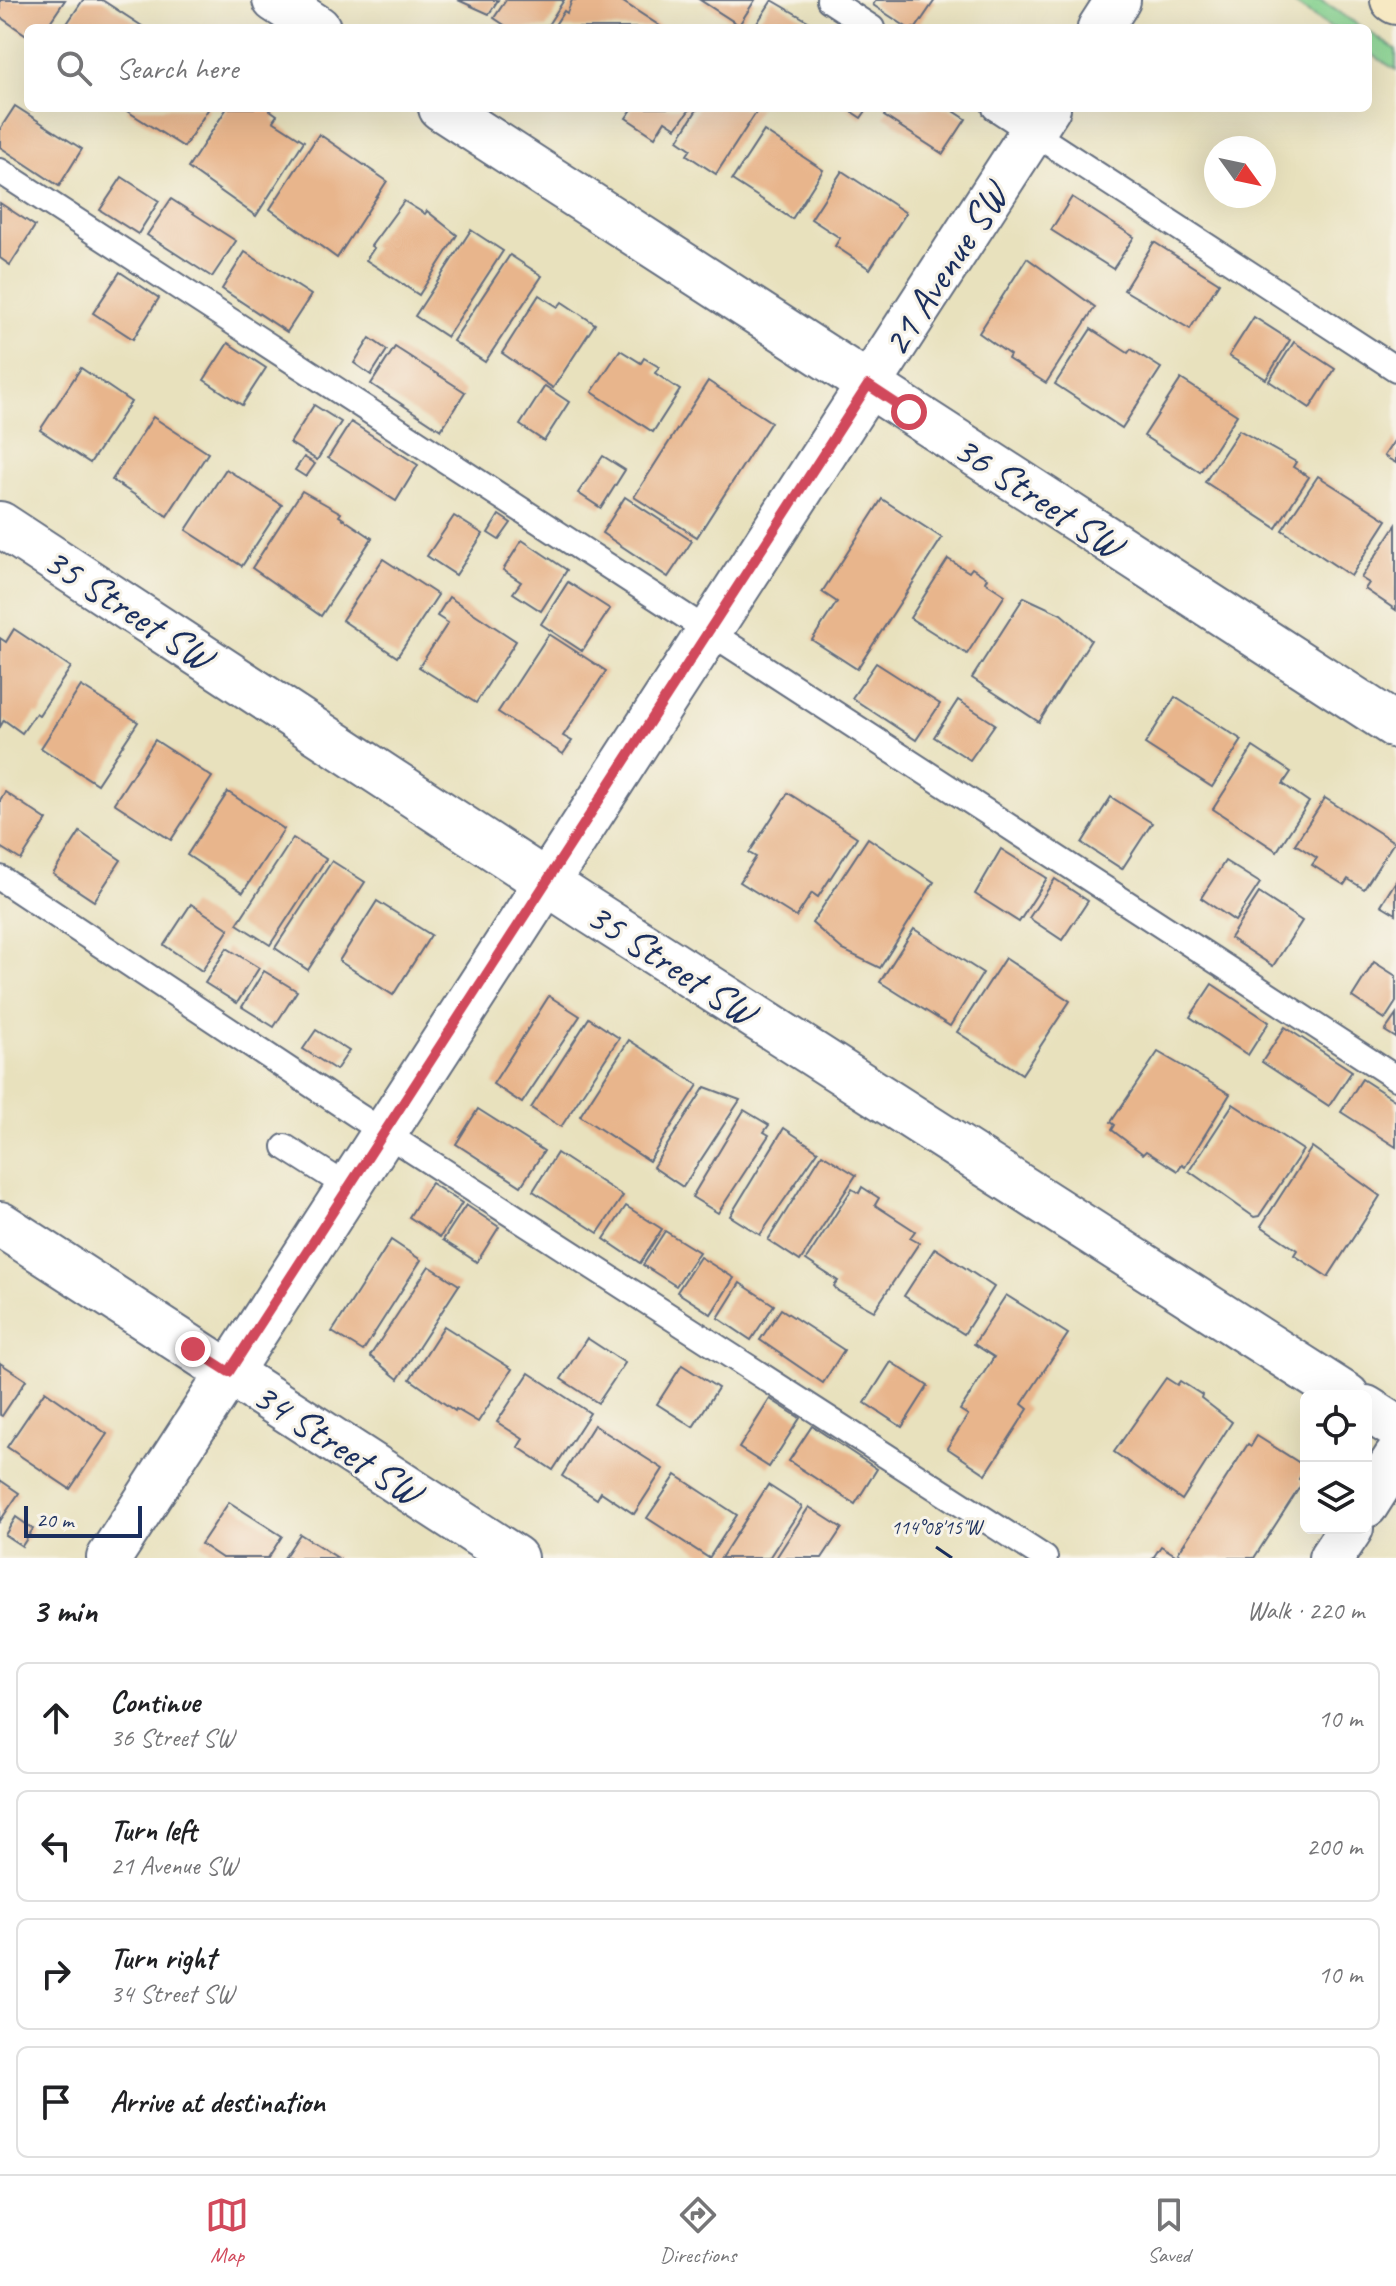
<!DOCTYPE html>
<meta charset="utf-8">
<style>
body{margin:0;font-family:Caveat,sans-serif;background:#f6f6f6;color:#202124}
.controls{position:absolute;right:24px;bottom:24px;display:grid;overflow:hidden;border-radius:12px;box-shadow:0 8px 32px #0002}
.controls button{width:72px;height:72px;display:grid;place-items:center;padding:0;border:0;border-bottom:2px solid #e0e0e0;background:#fff;color:#202124;font:40px sans-serif}
.compass{position:absolute;left:1204px;top:136px;width:72px;height:72px;border-radius:50%;background:#fff;box-shadow:0 8px 32px #0002;rotate:123deg}
.scale{position:absolute;left:24px;bottom:20px;width:118px;box-sizing:border-box;padding-left:8px;border:4px solid #1b2f5e;border-top:0;font-size:22px;line-height:28px;white-space:nowrap;color:#1b2f5e;-webkit-text-stroke:6px #f7f3e8;paint-order:stroke}
.stop{position:absolute;width:24px;height:24px;margin:-18px;border:6px solid #d1495b;border-radius:50%;background:#fff}
.stop.end{background:#d1495b;border-color:#fff;box-shadow:0 2px 8px #0008}
.list{margin:0;padding:0;list-style:none}
h2{display:flex;justify-content:space-between;align-items:center;height:104px;margin:0;padding:0 32px;font-size:34px}
h2 small{font-size:26px;font-weight:400;color:#757577}
.list li{display:grid;grid-template-columns:52px 1fr auto;gap:24px;align-items:center;box-sizing:border-box;height:112px;margin:0 16px 16px;padding:0 16px;border:2px solid #e0e0e0;border-radius:12px}
.list b{display:block;font-size:30px;white-space:nowrap}
.list p{margin:0;font-size:26px;white-space:nowrap;color:#757577}
.list em{font-size:26px;font-style:normal;color:#757577}
.icon{flex:none;width:44px;height:44px;fill:none;stroke:currentColor;stroke-width:2;stroke-linecap:round;stroke-linejoin:round}
.map{position:relative;flex:none;width:1396px;height:1558px;overflow:hidden}
.search{position:absolute;background:#fff;box-shadow:0 8px 32px #0002;left:24px;right:24px;top:24px;height:88px;display:flex;align-items:center;gap:20px;box-sizing:border-box;padding:0 28px;border-radius:12px;color:#757577;font-size:30px}
.sheet{height:616px;background:#fff}
nav{display:flex;justify-content:space-around;align-items:center;box-sizing:border-box;height:112px;border-top:2px solid #e0e0e0;background:#fff;font-size:22px;color:#757577}
nav a{display:grid;justify-items:center;gap:4px}
nav .on{color:#d1495b}
.map>svg:first-child{display:block}
.green{fill:#85d18f;stroke:#508076;stroke-width:2}
.building{fill:#e8b58c}
.lines{fill:none;stroke-linecap:round;stroke-linejoin:round}
.lane-casing{stroke:#636d7f;stroke-width:28}
.street-casing{stroke:#636d7f;stroke-width:48}
.secondary-casing{stroke:#636d7f;stroke-width:48}
.lane{stroke:#fff;stroke-width:24}
.street{stroke:#fff;stroke-width:44}
.secondary{stroke:#f7e9c3;stroke-width:44}
.route{stroke:#d1495b;stroke-width:10}
.ticks{fill:none;stroke:#1b2f5e;stroke-width:3}
.labels{text-anchor:middle;stroke-width:6;stroke-linejoin:round;paint-order:stroke}
.street-label{font-size:40px;fill:#1b2f5e;stroke:#f7f3e8}
.ticks-label{font-size:20px;text-anchor:middle;fill:#1b2f5e;stroke:#f7f3e8;stroke-width:6;stroke-linejoin:round;paint-order:stroke}
</style>
<div class="map">
<svg width="1396" height="1558" viewBox="0 0 1396 1558">
<rect width="100%" height="100%" fill="#f7f3e8"/>
<filter id="ink" filterUnits="userSpaceOnUse"><feTurbulence type="fractalNoise" baseFrequency=".0125" numOctaves="2"/><feDisplacementMap in="SourceGraphic" scale="16" xChannelSelector="R" yChannelSelector="G"/><feConvolveMatrix kernelMatrix="1 2 1 2 8 2 1 2 1" color-interpolation-filters="sRGB"/></filter>
<filter id="wash" filterUnits="userSpaceOnUse"><feTurbulence type="fractalNoise" baseFrequency=".006" numOctaves="4" result="noise"/><feDisplacementMap in="SourceGraphic" scale="32" xChannelSelector="R" yChannelSelector="G"/><feGaussianBlur stdDeviation="1.8" result="paint"/><feColorMatrix in="noise" values="0 0 0 0 0 0 0 0 0 0 0 0 0 0 0 0 0 1.4 0 .05"/><feComposite in="paint" operator="in"/></filter>
<g filter="url(#wash)">
<rect width="100%" height="100%" fill="#e8e1bd"/>
<g class="green">
<polygon points="1288,0 1320,0 1363,28 1331,28"/>
<polygon points="1368,31 1396,50 1396,70 1368,52"/>
</g>
<g id="blocks">
<g class="building">
<polygon points="0,0 65,0 46,28 28,28 28,36 0,17"/>
<polygon points="83,0 102,0 145,28 64,28"/>
<polygon points="458,0 498,0 489,14"/>
<polygon points="506,0 564,0 546,28 509,28 494,18"/>
<polygon points="572,0 620,0 663,28 553,28 564,11 567,13"/>
<polygon points="700,0 755,0 739,25"/>
<polygon points="772,0 808,21 803,28 754,28"/>
<polygon points="876,0 935,0 916,28 908,28 873,5"/>
<polygon points="15,106 82,149 59,186 0,147 0,129"/>
<polygon points="129,108 209,108 184,147 127,111"/>
<polygon points="227,108 267,108 277,115 273,121 304,141 256,216 188,168"/>
<polygon points="633,108 691,108 676,128 665,121 655,137 626,118"/>
<polygon points="698,108 759,108 716,174 687,155 691,149 678,140"/>
<polygon points="846,108 868,108 861,118"/>
<polygon points="889,108 949,108 966,119 943,154 884,116"/>
<polygon points="764,131 823,170 792,219 732,180"/>
<polygon points="319,134 387,181 337,258 270,209"/>
<polygon points="842,171 906,213 870,269 835,246 840,238 811,219"/>
<polygon points="122,177 159,201 138,234 100,210"/>
<polygon points="1072,197 1134,237 1113,269 1051,230"/>
<polygon points="171,199 236,241 212,277 147,235"/>
<polygon points="404,201 425,214 427,211 457,235 419,295 366,260 374,248 371,246"/>
<polygon points="0,203 35,226 10,265 0,258"/>
<polygon points="471,230 503,251 447,337 415,316"/>
<polygon points="1154,242 1219,283 1190,329 1124,290"/>
<polygon points="245,252 311,295 287,332 222,289"/>
<polygon points="510,255 542,276 485,362 453,341"/>
<polygon points="1027,258 1095,307 1046,383 1008,359 1010,355 979,333"/>
<polygon points="120,272 159,298 133,339 93,313"/>
<polygon points="539,295 558,307 562,302 595,324 553,388 502,353"/>
<polygon points="1254,317 1290,340 1266,379 1229,356"/>
<polygon points="1091,329 1128,353 1131,349 1161,368 1122,428 1055,384"/>
<polygon points="370,338 387,350 371,375 354,363"/>
<polygon points="1294,342 1335,369 1310,408 1269,381"/>
<polygon points="228,343 266,368 242,405 204,380"/>
<polygon points="395,347 465,392 441,430 371,384"/>
<polygon points="620,350 641,363 644,358 659,367 655,373 680,390 653,432 592,392"/>
<polygon points="81,368 131,402 90,463 40,430"/>
<polygon points="1181,379 1237,415 1200,472 1144,436"/>
<polygon points="708,381 771,422 697,537 634,497"/>
<polygon points="545,386 569,402 544,441 520,425"/>
<polygon points="314,405 341,422 317,460 290,443"/>
<polygon points="153,417 208,453 167,516 112,480"/>
<polygon points="351,422 418,465 396,501 328,458"/>
<polygon points="1239,430 1296,462 1293,467 1309,477 1276,528 1205,482"/>
<polygon points="1396,438 1396,463 1384,456"/>
<polygon points="603,456 625,470 601,508 578,493"/>
<polygon points="304,457 315,464 306,477 295,470"/>
<polygon points="226,469 282,505 242,566 186,530"/>
<polygon points="1318,476 1387,520 1351,576 1282,530"/>
<polygon points="302,491 341,513 339,516 372,538 321,616 252,568"/>
<polygon points="625,497 692,541 668,577 602,533"/>
<polygon points="882,499 942,538 857,669 812,640 837,602 822,592"/>
<polygon points="499,515 511,523 499,540 488,533"/>
<polygon points="454,516 483,534 456,575 427,556"/>
<polygon points="1396,525 1396,610 1365,589 1369,583 1361,578"/>
<polygon points="522,540 567,570 541,611 513,593 521,582 503,570"/>
<polygon points="383,559 438,595 397,657 342,620"/>
<polygon points="948,559 969,572 972,568 987,578 985,582 1005,595 967,654 910,618"/>
<polygon points="568,582 610,609 582,651 541,624"/>
<polygon points="449,597 516,641 476,703 419,667 448,623 437,616"/>
<polygon points="1024,597 1061,614 1091,640 1039,722 972,678"/>
<polygon points="14,629 71,667 39,715 36,713 22,733 4,720 0,727 0,638 6,642"/>
<polygon points="549,634 606,671 563,736 572,741 563,754 498,712"/>
<polygon points="876,663 940,704 916,740 852,698"/>
<polygon points="81,686 138,722 97,784 41,748"/>
<polygon points="1175,697 1242,740 1212,787 1145,744"/>
<polygon points="958,700 995,724 970,760 934,737"/>
<polygon points="155,740 212,777 171,840 114,803"/>
<polygon points="1253,747 1291,772 1283,784 1309,802 1277,851 1213,809"/>
<polygon points="5,792 47,820 21,860 0,847 0,800"/>
<polygon points="228,792 284,829 243,892 187,855"/>
<polygon points="788,793 857,837 818,897 812,893 796,917 740,882 756,857 749,853"/>
<polygon points="1111,797 1152,823 1122,869 1082,843"/>
<polygon points="1325,798 1394,842 1364,889 1348,879 1344,885 1312,865 1317,858 1295,844"/>
<polygon points="80,832 121,860 94,901 53,874"/>
<polygon points="293,838 326,859 270,945 237,924"/>
<polygon points="868,838 934,882 880,968 843,950 812,923"/>
<polygon points="1001,849 1047,878 1019,922 975,894"/>
<polygon points="332,861 365,882 308,970 275,948"/>
<polygon points="1225,861 1260,883 1235,921 1201,898"/>
<polygon points="1055,879 1088,901 1062,940 1029,918"/>
<polygon points="1396,881 1396,914 1381,905"/>
<polygon points="1259,893 1302,921 1273,966 1230,938"/>
<polygon points="377,901 431,935 393,995 339,961"/>
<polygon points="191,904 229,929 202,971 164,945"/>
<polygon points="914,929 983,973 950,1026 880,982"/>
<polygon points="227,948 259,968 237,1003 205,983"/>
<polygon points="1005,958 1070,1001 1022,1074 957,1032"/>
<polygon points="1374,962 1396,976 1396,1002 1385,1019 1352,997"/>
<polygon points="264,971 297,991 274,1027 242,1007"/>
<polygon points="1212,984 1269,1022 1248,1055 1190,1017"/>
<polygon points="549,996 580,1016 522,1103 493,1084"/>
<polygon points="1396,1015 1396,1038 1385,1031"/>
<polygon points="589,1018 619,1038 561,1127 531,1108"/>
<polygon points="1285,1027 1352,1071 1329,1106 1262,1062"/>
<polygon points="316,1030 349,1051 336,1070 303,1049"/>
<polygon points="629,1040 698,1085 649,1161 580,1116"/>
<polygon points="1158,1052 1230,1094 1185,1167 1182,1165 1178,1171 1146,1151 1143,1154 1112,1130 1115,1125 1111,1122"/>
<polygon points="1362,1079 1396,1101 1396,1147 1341,1112"/>
<polygon points="705,1087 740,1100 683,1187 653,1167"/>
<polygon points="1233,1104 1303,1150 1259,1216 1254,1217 1189,1171"/>
<polygon points="478,1109 544,1151 521,1186 456,1144"/>
<polygon points="744,1110 769,1125 764,1132 769,1135 718,1213 692,1197"/>
<polygon points="784,1128 818,1151 760,1235 730,1216"/>
<polygon points="1312,1147 1380,1196 1328,1277 1294,1255 1297,1250 1261,1226"/>
<polygon points="557,1153 623,1196 598,1233 533,1191"/>
<polygon points="822,1154 856,1175 800,1261 768,1240"/>
<polygon points="431,1183 462,1203 440,1237 409,1217"/>
<polygon points="862,1187 879,1198 875,1205 915,1231 910,1238 919,1243 874,1311 838,1291 834,1286 838,1281 806,1260 852,1189 859,1193"/>
<polygon points="466,1205 499,1227 477,1262 443,1240"/>
<polygon points="626,1206 662,1229 640,1263 604,1239"/>
<polygon points="665,1231 699,1252 676,1286 643,1265"/>
<polygon points="391,1240 421,1260 363,1351 332,1332"/>
<polygon points="935,1248 994,1287 964,1334 904,1296"/>
<polygon points="700,1257 734,1278 711,1314 677,1292"/>
<polygon points="429,1266 459,1285 398,1379 370,1356"/>
<polygon points="740,1283 774,1305 751,1340 718,1318"/>
<polygon points="1006,1295 1068,1334 1022,1404 1028,1409 986,1474 947,1448 968,1415 960,1410 994,1357 974,1344"/>
<polygon points="781,1309 844,1350 823,1383 760,1340"/>
<polygon points="444,1326 512,1369 478,1422 456,1409 455,1411 410,1379"/>
<polygon points="587,1338 625,1363 598,1403 561,1379"/>
<polygon points="891,1362 928,1386 902,1427 865,1403"/>
<polygon points="0,1363 26,1380 2,1416 0,1415"/>
<polygon points="682,1365 718,1388 693,1427 657,1404"/>
<polygon points="529,1373 590,1413 553,1470 518,1447 523,1439 497,1422"/>
<polygon points="1166,1378 1177,1385 1180,1381 1202,1395 1201,1398 1232,1422 1182,1500 1114,1452"/>
<polygon points="45,1391 107,1434 70,1489 7,1447"/>
<polygon points="770,1399 800,1418 769,1467 739,1448"/>
<polygon points="594,1425 663,1469 634,1514 601,1492 597,1499 562,1476"/>
<polygon points="812,1426 877,1469 855,1504 789,1461"/>
<polygon points="1257,1436 1306,1467 1299,1479 1303,1482 1254,1558 1185,1558 1178,1553 1248,1444 1251,1446"/>
<polygon points="676,1475 737,1515 709,1558 647,1518"/>
<polygon points="0,1480 19,1493 0,1521"/>
<polygon points="768,1485 802,1507 769,1558 721,1558"/>
<polygon points="229,1502 282,1536 268,1558 222,1558 201,1544"/>
<polygon points="809,1507 842,1528 822,1558 776,1558"/>
<polygon points="16,1517 33,1529 22,1546 5,1535"/>
<polygon points="300,1534 338,1558 284,1558"/>
<polygon points="1161,1546 1180,1558 1153,1558"/>
</g>
</g>
</g>
<g filter="url(#ink)">
<use href="#blocks" fill-opacity="0" stroke="#636d7f" stroke-width="2"/>
<g class="lines">
<defs>
<g id="lane">
<polyline points="829,0 872,28"/>
<polyline points="995,108 1396,369"/>
<polyline points="0,171 1396,1078"/>
<polyline points="0,878 357,1115 1045,1558"/>
<polyline points="285,1147 348,1187"/>
</g>
<g id="street">
<polyline points="275,0 318,28"/>
<polyline points="1100,28 1118,0"/>
<polyline points="441,108 1396,726"/>
<polyline points="0,524 587,909 1347,1396"/>
<polyline points="0,1224 515,1558"/>
<polyline points="1366,1408 1396,1427"/>
<polyline points="1366,1505 1396,1458"/>
<polyline points="109,1558 1048,108"/>
<polyline points="1331,1558 1351,1528"/>
</g>
<polyline id="secondary" points="1393,0 1396,2"/>
</defs>
<use href="#lane" class="lane-casing"/>
<use href="#street" class="street-casing"/>
<use href="#secondary" class="secondary-casing"/>
<use href="#lane" class="lane"/>
<use href="#street" class="street"/>
<use href="#secondary" class="secondary"/>
</g>
</g>
<g class="lines" filter="url(#ink)">
<polyline class="route" points="193,1349 229,1372 868,385 909,412"/>
</g>
<path class="ticks" d="M 936,1547 L 952,1558"/>
<g class="labels">
<g class="street-label">
<text transform="translate(944 269) rotate(-57)" y="14">21 Avenue SW</text>
<text transform="translate(1039 496) rotate(33)" y="14">36 Street SW</text>
<text transform="translate(129 608) rotate(33)" y="14">35 Street SW</text>
<text transform="translate(672 963) rotate(33)" y="14">35 Street SW</text>
<text transform="translate(338 1443) rotate(33)" y="14">34 Street SW</text>
</g>
</g>
<g class="ticks-label">
<text x="936" y="1534">114°08'15"W</text>
</g>
</svg>
<div class="controls">
<button><svg class="icon" aria-label="locate" viewBox="0 0 24 24"><circle cx="12" cy="12" r="6"/><path d="M12 2v4M12 18v4M2 12h4M18 12h4"/></svg></button>
<button><svg class="icon" aria-label="layers" viewBox="0 0 24 24"><path d="M12 4l9 5-9 5-9-5zM3 14l9 5 9-5"/></svg></button>
</div>
<svg class="compass" viewBox="-18 -18 36 36"><path d="M0-13l5 13h-10z" fill="#e53935"/><path d="M0 13l5-13h-10z" fill="#757577"/></svg>
<div class="scale">20 m</div>
<div class="stop" style="left:909px;top:412px"></div>
<div class="stop end" style="left:193px;top:1349px"></div>
<div class="search"><svg class="icon" aria-label="search" viewBox="0 0 24 24"><circle cx="10" cy="10" r="6"/><path d="M15 15l6 6"/></svg>Search here</div>
</div>
<section class="sheet">
<h2>3 min<small>Walk · 220 m</small></h2>
<ul class="list">
<li><svg class="icon" aria-label="ahead" viewBox="0 0 24 24"><path d="M12 20V5M6 11l6-6 6 6"/></svg><div><b>Continue</b><p>36 Street SW</p></div><em>10 m</em></li>
<li><svg class="icon" aria-label="left" viewBox="0 0 24 24"><path d="M17 20v-9H6M10 6l-5 5 5 5"/></svg><div><b>Turn left</b><p>21 Avenue SW</p></div><em>200 m</em></li>
<li><svg class="icon" aria-label="right" viewBox="0 0 24 24"><path d="M7 20v-9h11M14 6l5 5-5 5"/></svg><div><b>Turn right</b><p>34 Street SW</p></div><em>10 m</em></li>
<li><svg class="icon" aria-label="arrive" viewBox="0 0 24 24"><path d="M6 21V4h12l-3 4 3 4H6"/></svg><div><b>Arrive at destination</b></div></li>
</ul>
</section>
<nav>
<a class="on"><svg class="icon" aria-label="map" viewBox="0 0 24 24"><path d="M3 6l6-2 6 2 6-2v14l-6 2-6-2-6 2zM9 4v14M15 6v14"/></svg>Map</a>
<a><svg class="icon" aria-label="directions" viewBox="0 0 24 24"><path d="M12 3l9 9-9 9-9-9zM9 14v-3h6M13 9l2 2-2 2"/></svg>Directions</a>
<a><svg class="icon" aria-label="saved" viewBox="0 0 24 24"><path d="M7 4h10v16l-5-4-5 4z"/></svg>Saved</a>
</nav>
